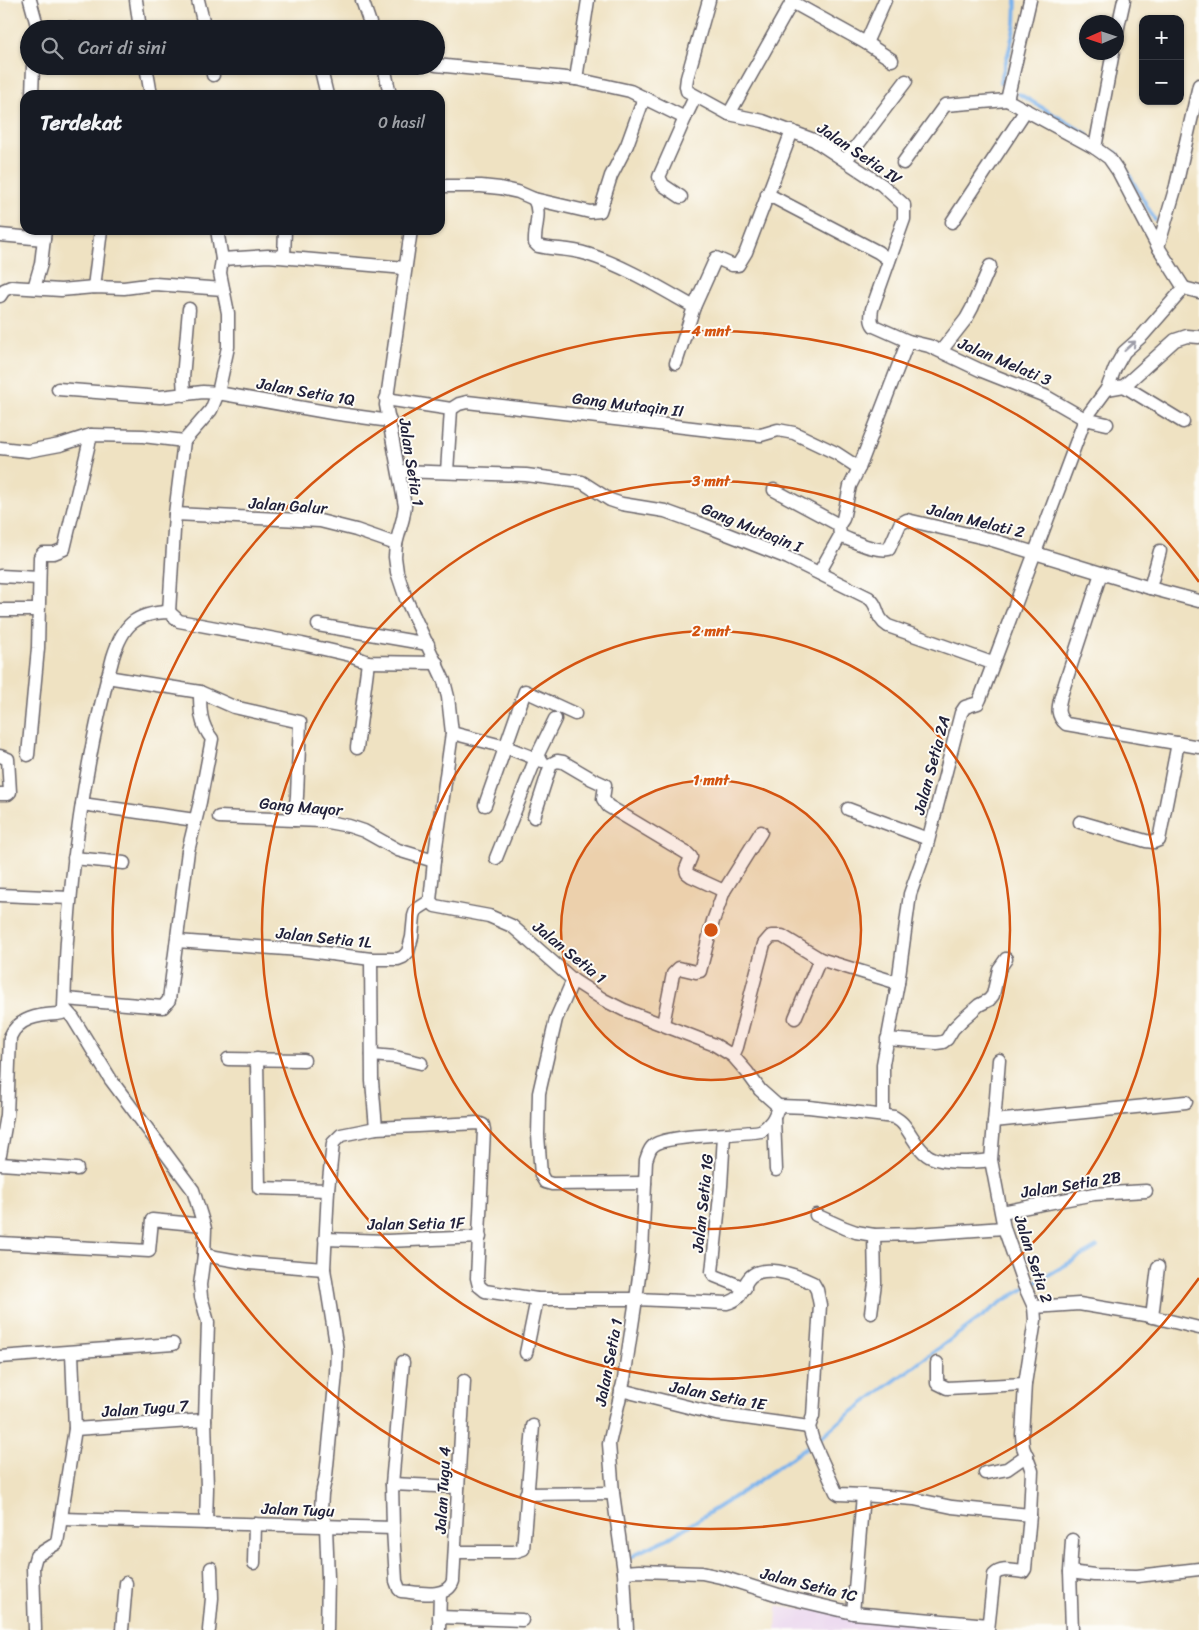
<!DOCTYPE html>
<html lang="id">
<meta charset="utf-8">
<style>
body{margin:0;font-family:Sriracha,sans-serif;background:#20242c;color:#f1f3f6}
.controls{position:absolute;right:15px;top:15px;display:grid;overflow:hidden;border-radius:10px;box-shadow:0 1px 4px #0004}
.controls button{width:45px;height:45px;display:grid;place-items:center;padding:0;border:0;border-bottom:1px solid #363941;background:#171b24;color:#f1f3f6;font:25px sans-serif}
.compass{position:absolute;left:1079px;top:15px;width:45px;height:45px;border-radius:50%;background:#171b24;box-shadow:0 1px 4px #0004;rotate:267deg}
.list{margin:0;padding:0;list-style:none}
h2{display:flex;justify-content:space-between;align-items:center;height:65px;margin:0;padding:0 20px;font-size:21px}
h2 small{font-size:16px;font-weight:400;color:#9ea1a6}
.icon{flex:none;width:28px;height:28px;fill:none;stroke:currentColor;stroke-width:2;stroke-linecap:round;stroke-linejoin:round}
.map{position:relative;flex:none;width:1199px;height:1630px;overflow:hidden}
.search{position:absolute;background:#171b24;box-shadow:0 1px 4px #0004;left:20px;top:20px;width:425px;height:55px;display:flex;align-items:center;gap:12px;box-sizing:border-box;padding:0 18px;border-radius:28px;color:#9ea1a6;font-size:19px}
.panel{position:absolute;background:#171b24;box-shadow:0 1px 4px #0004;left:20px;top:90px;width:425px;height:145px;border-radius:15px}
.map>svg:first-child{display:block}
.built{fill:#e8d2ee}
.lines{fill:none;stroke-linecap:round;stroke-linejoin:round}
.stream{stroke:#7db3eb;stroke-width:4}
.minor-casing{stroke:#6a656a;stroke-width:15}
.minor{stroke:#fff;stroke-width:12}
.oneway{stroke:#9c9ca7}
.ring{fill:none;stroke:#d45411;stroke-width:2.5}
.labels{text-anchor:middle;stroke-width:4;stroke-linejoin:round;paint-order:stroke}
.street-label{font-size:16px;fill:#22223b;stroke:#fdfcf7}
.centre{fill:#d45411;stroke:#fdfcf7;stroke-width:2.5}
.ring-label{font-size:15px;text-anchor:middle;font-weight:bold;fill:#d45411;stroke:#fdfcf7;stroke-width:4;stroke-linejoin:round;paint-order:stroke}
</style>
<div class="map">
<svg width="1199" height="1630" viewBox="0 0 1199 1630">
<rect width="100%" height="100%" fill="#fdfcf7"/>
<filter id="ink" filterUnits="userSpaceOnUse"><feTurbulence type="fractalNoise" baseFrequency=".02" numOctaves="2"/><feDisplacementMap in="SourceGraphic" scale="10" xChannelSelector="R" yChannelSelector="G"/><feConvolveMatrix kernelMatrix="1 2 1 2 8 2 1 2 1" color-interpolation-filters="sRGB"/></filter>
<filter id="wash" filterUnits="userSpaceOnUse"><feTurbulence type="fractalNoise" baseFrequency=".0096" numOctaves="4" result="noise"/><feDisplacementMap in="SourceGraphic" scale="20" xChannelSelector="R" yChannelSelector="G"/><feGaussianBlur stdDeviation="1.12" result="paint"/><feColorMatrix in="noise" values="0 0 0 0 0 0 0 0 0 0 0 0 0 0 0 0 0 1.4 0 .05"/><feComposite in="paint" operator="in"/></filter>
<g filter="url(#wash)">
<rect width="100%" height="100%" fill="#efe2c2"/>
<polygon class="built" points="777,1606 947,1622 947,1630 776,1630"/>
<g class="lines">
<g class="stream">
<polyline points="1000,83 1010,47 1015,24 1016,0"/>
<polyline points="1019,94 1087,134"/>
<polyline points="1116,152 1155,220"/>
<polyline points="630,1558 641,1551 669,1538 745,1490 824,1435 841,1420 1003,1301 1097,1247"/>
</g>
</g>
</g>
<g filter="url(#ink)">
<g class="lines">
<defs>
<g id="minor">
<polyline points="30,0 38,29"/>
<polyline points="136,0 140,29"/>
<polyline points="198,0 205,29"/>
<polyline points="362,0 372,29"/>
<path d="M 709,0 L 687,78 L 686,86 L 687,91 L 729,114 L 763,121 L 814,140 L 882,185 L 904,205 L 904,219 L 872,309 C 871,315 870,321 874,326 L 908,341 L 929,346 L 982,371 L 1045,396 L 1085,419 L 1107,424"/>
<polyline points="792,2 866,43 892,60"/>
<polyline points="38,27 71,28"/>
<polyline points="1116,36 1124,0"/>
<polyline points="866,43 885,0"/>
<polyline points="436,65 576,79 630,91 685,118 695,97"/>
<polyline points="146,66 151,95"/>
<polyline points="212,66 213,75"/>
<polyline points="320,66 327,95"/>
<polyline points="384,66 390,95"/>
<polyline points="576,79 588,0"/>
<polyline points="32,95 33,66"/>
<polyline points="1007,100 1095,148 1109,158 1118,171 1158,247 1184,288"/>
<polyline points="1007,100 1030,0"/>
<polyline points="729,114 793,0"/>
<polyline points="1095,148 1113,52"/>
<polyline points="846,160 906,81"/>
<polyline points="903,163 945,105 1007,100"/>
<polyline points="440,186 481,186 500,188 518,192 534,199 590,212 600,211 611,176 627,145 644,98"/>
<polyline points="767,194 878,252 889,260"/>
<polyline points="681,197 663,185 659,177 685,118"/>
<path d="M 534,199 C 542,213 534,228 535,243 L 538,246 C 555,250 571,248 587,254 C 625,266 660,288 694,307"/>
<polyline points="952,222 1026,110"/>
<path d="M 411,230 L 386,405 L 405,506 L 403,518 L 396,544 L 395,557 L 397,572 L 406,599 L 444,681 L 448,697 L 452,733 L 434,861 L 430,901 L 435,906 L 489,916 L 512,926 L 573,980 L 604,1000 L 624,1010 L 715,1045 L 733,1056 L 747,1072 L 760,1090 L 778,1106 C 775,1118 771,1124 761,1131 C 740,1135 664,1134 653,1146 C 649,1149 648,1155 646,1160 L 642,1254 L 636,1299 L 624,1379 L 609,1444 L 613,1493 L 624,1572 L 627,1630"/>
<polyline points="0,235 44,239"/>
<polyline points="1158,247 1176,186 1199,85"/>
<polyline points="284,257 285,230"/>
<polyline points="222,259 268,256 405,268"/>
<polyline points="94,287 101,230"/>
<polyline points="34,288 41,264 45,230"/>
<polyline points="1184,288 1199,292"/>
<polyline points="0,296 4,290 11,287 61,290 94,287 124,288 155,284 223,289"/>
<polyline points="941,351 966,319 972,308 990,266"/>
<polyline points="676,363 694,307 716,258 732,265 738,265 746,252 792,131"/>
<polyline points="1124,386 1183,422"/>
<polyline points="58,389 160,397 203,392 218,393 332,413 390,421"/>
<polyline points="1107,389 1124,386 1175,340 1187,336 1199,337"/>
<polyline points="184,395 183,378 189,309"/>
<polyline points="386,399 451,409 459,404 467,402 727,432 761,435 778,430 794,433 836,453 859,468"/>
<polyline points="184,441 211,410 218,393 228,347 228,313 220,273 222,259 217,230"/>
<polyline points="0,448 28,451 60,445 91,435 143,436 184,441"/>
<path d="M 399,471 L 526,475 L 582,482 L 610,500 L 622,504 L 665,511 L 704,525 L 788,558 L 869,598 C 880,606 874,617 888,626 L 992,663"/>
<polyline points="447,472 451,409"/>
<polyline points="774,490 839,525"/>
<polyline points="175,514 320,521 356,530 396,544"/>
<path d="M 840,536 C 854,541 875,552 889,549 L 900,524 L 907,520 L 989,539 L 1150,588 L 1199,601"/>
<polyline points="819,573 840,536 839,525 843,519 850,486 859,468 908,341"/>
<path d="M 1101,573 L 1061,696 C 1058,708 1056,715 1066,724 L 1199,747"/>
<polyline points="0,576 39,578"/>
<polyline points="1150,588 1160,551"/>
<polyline points="0,610 38,610"/>
<polyline points="169,612 175,514 184,441"/>
<polyline points="318,625 428,644"/>
<polyline points="107,677 200,692 234,707 300,722 297,796 294,820"/>
<polyline points="452,733 506,747 542,761"/>
<polyline points="357,748 368,662"/>
<polyline points="28,755 38,648 40,557 43,553 54,553 64,549 91,435"/>
<polyline points="0,756 8,759 10,792 8,794 0,794"/>
<polyline points="82,804 195,820"/>
<polyline points="485,805 525,691 575,714"/>
<polyline points="848,809 928,839"/>
<polyline points="219,817 322,821 349,826 364,831 398,850 434,861"/>
<polyline points="534,817 551,764 557,761 563,762 592,779 605,785 603,799 608,806 688,854 691,857 686,869 687,873 691,876 724,891"/>
<polyline points="1080,822 1146,841 1154,842 1159,840 1178,743"/>
<polyline points="74,858 124,863"/>
<polyline points="496,858 536,758 555,719"/>
<polyline points="0,895 70,898"/>
<polyline points="177,941 300,950 371,959 398,959 403,957 408,952 412,937 414,916 416,910 430,901"/>
<polyline points="371,959 372,1081 376,1128"/>
<polyline points="573,980 556,1019 539,1093 538,1135 541,1175 545,1182 552,1184 645,1183"/>
<path d="M 65,999 L 163,1007 L 169,1000 L 188,851 L 200,802 L 212,739 C 200,724 200,710 200,692"/>
<polyline points="64,1008 73,1018 111,1080 193,1190 203,1222 205,1229 204,1255 200,1285 201,1297 208,1322 205,1420 207,1488 206,1523"/>
<polyline points="795,1018 820,959"/>
<polyline points="663,1024 673,974 679,968 696,972 700,971 713,921 724,891 761,832"/>
<polyline points="887,1039 936,1043 943,1042 947,1039 953,1029 962,1020 979,1005 989,1000 993,995 999,969 1006,959"/>
<polyline points="372,1055 395,1057 421,1063"/>
<polyline points="733,1056 737,1047 764,944 771,936 782,936 820,959 898,983"/>
<polyline points="228,1059 304,1060"/>
<polyline points="257,1059 259,1188 328,1190"/>
<path d="M 778,1106 L 809,1107 L 894,1117 C 897,1119 901,1121 903,1124 C 911,1133 916,1147 927,1155 C 941,1165 974,1162 991,1160"/>
<polyline points="883,1115 883,1064 898,983 910,894 926,849 961,713 965,707 978,703 980,699 1085,419 1107,389 1115,368 1124,352 1142,336 1184,288"/>
<polyline points="774,1118 776,1170"/>
<polyline points="994,1121 1186,1102"/>
<polyline points="724,1135 721,1186 712,1272 715,1276 745,1288"/>
<path d="M 0,1155 L 7,1115 L 10,1037 C 18,1018 38,1015 57,1014 L 62,1013 L 64,1008 C 67,889 82,771 113,657 C 123,625 135,613 169,612 L 179,621 L 302,644 L 350,655 L 368,662 L 437,663"/>
<polyline points="0,1164 77,1169"/>
<polyline points="1002,1212 1094,1194 1146,1191"/>
<polyline points="816,1215 845,1228 856,1232 874,1235 917,1234 1004,1228"/>
<polyline points="325,1239 387,1241 480,1237"/>
<polyline points="0,1243 149,1251 152,1220 204,1225"/>
<polyline points="204,1255 249,1263 324,1269"/>
<polyline points="1034,1307 1079,1304 1145,1315 1199,1328"/>
<polyline points="871,1313 875,1283 874,1235"/>
<polyline points="1152,1317 1158,1267"/>
<polyline points="526,1353 537,1299"/>
<polyline points="0,1357 173,1344"/>
<path d="M 403,1362 L 392,1484 L 393,1528 L 396,1581 L 399,1589 L 401,1591 C 416,1592 447,1600 453,1581 L 464,1381"/>
<polyline points="937,1363 937,1383 947,1388 1025,1384"/>
<polyline points="621,1390 716,1414 809,1427"/>
<polyline points="75,1429 205,1420"/>
<polyline points="985,1473 1007,1469 1027,1455"/>
<polyline points="392,1484 458,1487"/>
<polyline points="526,1494 613,1493"/>
<polyline points="863,1495 914,1499 952,1507 1030,1515"/>
<polyline points="61,1519 393,1528"/>
<polyline points="455,1552 514,1552 523,1549 533,1426"/>
<polyline points="254,1563 255,1524"/>
<polyline points="624,1572 639,1571 702,1573 725,1578 785,1597 853,1613 988,1625"/>
<polyline points="1070,1572 1094,1575 1137,1576 1199,1569"/>
<polyline points="439,1617 522,1620"/>
<polyline points="35,1630 33,1567 36,1556 57,1543 75,1429 72,1353"/>
<polyline points="122,1630 126,1583"/>
<polyline points="209,1630 212,1598 211,1568"/>
<path d="M 327,1630 L 328,1578 L 326,1527 L 321,1510 L 322,1494 L 326,1476 L 336,1374 L 337,1350 L 324,1269 L 328,1190 L 333,1143 L 341,1135 L 376,1128 L 478,1123 L 483,1125 L 484,1130 L 477,1278 L 479,1286 L 485,1291 L 537,1299 L 636,1299 L 727,1303 C 742,1299 740,1293 747,1281 C 759,1261 796,1275 813,1283 L 817,1290 L 820,1305 L 813,1416 L 809,1427 L 813,1441 L 836,1492 L 839,1494 L 863,1495 L 853,1613"/>
<polyline points="439,1630 440,1593"/>
<path d="M 988,1630 L 994,1575 C 1001,1567 1013,1571 1023,1572 L 1025,1569 L 1030,1515 L 1032,1471 L 1023,1447 L 1022,1435 L 1025,1384 L 1035,1320 L 1034,1307 L 1024,1285 L 1004,1228 L 991,1160 L 999,1060"/>
<polyline points="1072,1630 1070,1572 1072,1540"/>
</g>
</defs>
<use href="#minor" class="minor-casing"/>
<use href="#minor" class="minor"/>
</g>
<defs><path id="oneway-shaft" d="M-6 0H5M1.5-3L5.5 0L1.5 3" fill="none" stroke-width="1.6" stroke-linecap="round" stroke-linejoin="round" transform="scale(1.25)"/></defs>
<use class="oneway" href="#oneway-shaft" transform="translate(1130 346) rotate(-42)"/>
</g>
<circle cx="711" cy="930" r="150" fill="#d45411" fill-opacity=".12"/>
<g class="ring">
<circle cx="711" cy="930" r="150"/>
<circle cx="711" cy="930" r="299"/>
<circle cx="711" cy="930" r="449"/>
<path d="M1199 1278A599 599 0 1 1 1199 582"/>
</g>
<g class="labels">
<g class="street-label">
<text transform="translate(860 153) rotate(34)" y="6">Jalan Setia IV</text>
<text transform="translate(1005 361) rotate(23)" y="6">Jalan Melati 3</text>
<text transform="translate(306 391) rotate(10)" y="6">Jalan Setia 1Q</text>
<text transform="translate(628 404) rotate(7)" y="6">Gang Mutaqin II</text>
<text transform="translate(412 462) rotate(81)" y="6">Jalan Setia 1</text>
<text transform="translate(288 505) rotate(4)" y="6">Jalan Galur</text>
<text transform="translate(976 520) rotate(14)" y="6">Jalan Melati 2</text>
<text transform="translate(752 527) rotate(22)" y="6">Gang Mutaqin I</text>
<text transform="translate(931 765) rotate(-75)" y="6">Jalan Setia 2A</text>
<text transform="translate(301 806) rotate(5)" y="6">Gang Mayor</text>
<text transform="translate(324 937) rotate(6)" y="6">Jalan Setia 1L</text>
<text transform="translate(570 952) rotate(39)" y="6">Jalan Setia 1</text>
<text transform="translate(1071 1184) rotate(-9)" y="6">Jalan Setia 2B</text>
<text transform="translate(702 1203) rotate(-84)" y="6">Jalan Setia 1G</text>
<text transform="translate(416 1223) rotate(-1)" y="6">Jalan Setia 1F</text>
<text transform="translate(1034 1259) rotate(72)" y="6">Jalan Setia 2</text>
<text transform="translate(608 1362) rotate(-79)" y="6">Jalan Setia 1</text>
<text transform="translate(718 1395) rotate(11)" y="6">Jalan Setia 1E</text>
<text transform="translate(145 1408) rotate(-4)" y="6">Jalan Tugu 7</text>
<text transform="translate(442 1490) rotate(-87)" y="6">Jalan Tugu 4</text>
<text transform="translate(298 1509) rotate(2)" y="6">Jalan Tugu</text>
<text transform="translate(809 1584) rotate(14)" y="6">Jalan Setia 1C</text>
</g>
</g>
<circle cx="711" cy="930" r="8" class="centre"/>
<g class="ring-label">
<text x="711" y="336">4 mnt</text>
<text x="711" y="486">3 mnt</text>
<text x="711" y="636">2 mnt</text>
<text x="711" y="785">1 mnt</text>
</g>
</svg>
<div class="controls">
<button>+</button>
<button>−</button>
</div>
<svg class="compass" viewBox="-18 -18 36 36"><path d="M0-13l5 13h-10z" fill="#e53935"/><path d="M0 13l5-13h-10z" fill="#9ea1a6"/></svg>
<div class="search"><svg class="icon" aria-label="search" viewBox="0 0 24 24"><circle cx="10" cy="10" r="6"/><path d="M15 15l6 6"/></svg>Cari di sini</div>
<section class="panel">
<h2>Terdekat<small>0 hasil</small></h2>
<ul class="list">
</ul>
</section>
</div>
